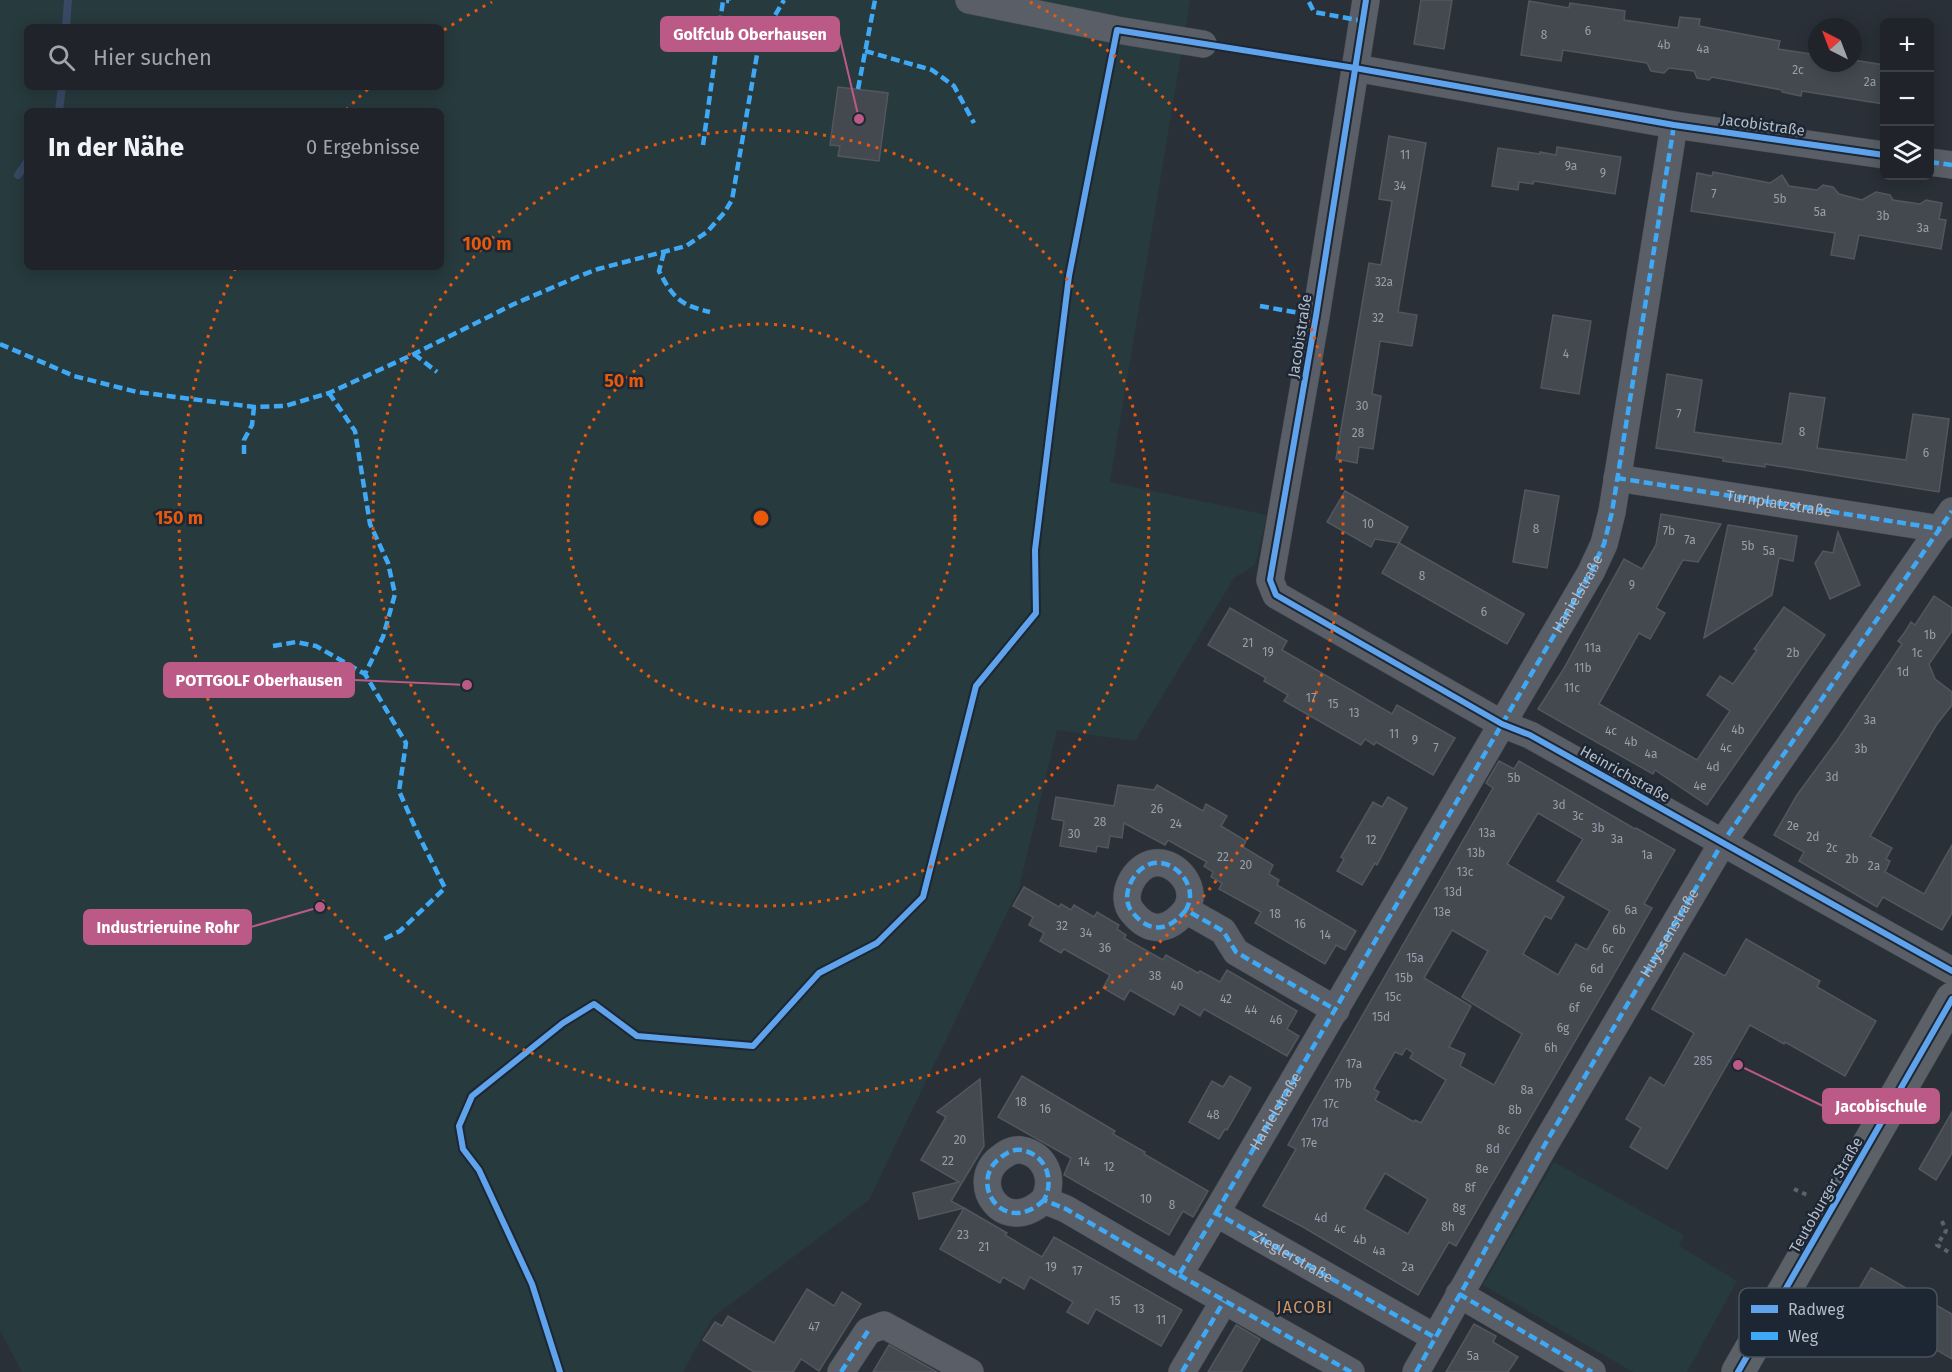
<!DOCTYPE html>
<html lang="de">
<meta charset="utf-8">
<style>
body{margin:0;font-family:"Fira Sans",sans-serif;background:#2d3036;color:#f1f3f6}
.controls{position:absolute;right:18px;top:18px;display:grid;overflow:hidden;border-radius:9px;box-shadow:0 3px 15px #0003}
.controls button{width:54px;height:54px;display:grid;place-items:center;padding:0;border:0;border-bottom:2px solid #3d4147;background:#20242a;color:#f1f3f6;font:30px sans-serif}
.compass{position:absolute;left:1808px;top:18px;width:54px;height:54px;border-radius:50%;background:#20242a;box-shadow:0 3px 15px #0003;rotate:318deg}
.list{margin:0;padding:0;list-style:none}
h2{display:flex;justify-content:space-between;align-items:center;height:78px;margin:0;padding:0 24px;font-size:26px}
h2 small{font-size:20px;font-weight:400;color:#a2a4a8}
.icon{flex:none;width:33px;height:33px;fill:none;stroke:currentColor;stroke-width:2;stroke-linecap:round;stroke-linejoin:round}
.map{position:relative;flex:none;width:1952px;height:1372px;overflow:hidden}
.search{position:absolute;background:#20242a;box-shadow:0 3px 15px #0003;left:24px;top:24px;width:420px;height:66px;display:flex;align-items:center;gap:15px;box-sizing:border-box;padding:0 21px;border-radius:9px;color:#a2a4a8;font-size:22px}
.panel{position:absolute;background:#20242a;box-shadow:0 3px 15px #0003;left:24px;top:108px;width:420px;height:162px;border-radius:9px}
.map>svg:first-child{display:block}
.green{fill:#273a3e;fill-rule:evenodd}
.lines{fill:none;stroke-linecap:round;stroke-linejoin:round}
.stream{stroke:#384963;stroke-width:8}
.building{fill:#444950;stroke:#52575f;stroke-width:1.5;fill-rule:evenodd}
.minor-casing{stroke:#484c53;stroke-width:28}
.major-casing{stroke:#484c55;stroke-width:34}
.path{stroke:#5d636a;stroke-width:4;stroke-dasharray:4.5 4.5;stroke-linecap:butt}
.minor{stroke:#5a5e66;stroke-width:27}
.major{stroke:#5c6168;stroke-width:33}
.quiet{stroke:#3fa9f5;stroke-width:4.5;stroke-dasharray:9 4.5;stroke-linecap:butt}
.cycleway-casing{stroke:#1d2633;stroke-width:10}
.cycleway{stroke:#60a3ed;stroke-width:6}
.ring{fill:none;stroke:#e8590c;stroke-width:3;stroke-dasharray:3 6}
.labels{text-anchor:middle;stroke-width:5;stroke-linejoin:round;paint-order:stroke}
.number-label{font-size:12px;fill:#989fab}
.street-label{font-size:15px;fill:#b4bcc9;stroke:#1d2633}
.neighbourhood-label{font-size:16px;letter-spacing:1.5px;fill:#d59563;stroke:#1d2633}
.key{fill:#1d2633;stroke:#4a5360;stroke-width:1.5}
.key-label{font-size:16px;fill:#b4bcc9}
.centre{fill:#e8590c;stroke:#1d2633;stroke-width:3}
.ring-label{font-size:18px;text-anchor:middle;font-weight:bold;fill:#e8590c;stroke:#1d2633;stroke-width:5;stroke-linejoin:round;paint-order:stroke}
.leader{fill:none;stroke:#bc5a87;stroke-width:2}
.callout-dot{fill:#bc5a87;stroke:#1d2633;stroke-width:2}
.callout{fill:#bc5a87;stroke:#bc5a87;stroke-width:2}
.callout-label{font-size:16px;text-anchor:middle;font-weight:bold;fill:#fff}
</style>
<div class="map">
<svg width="1952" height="1372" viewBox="0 0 1952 1372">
<rect width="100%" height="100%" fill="#2a3038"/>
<g class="green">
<path d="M 0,0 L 1190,0 L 1110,482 L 1267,515 L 1255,565 L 1234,578 L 1135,741 L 1057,730 L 1019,888 L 869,1200 L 713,1317 L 683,1372 L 22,1372 L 0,1330 ZM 27,27 L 441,27 L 441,87 L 27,87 ZM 27,111 L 441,111 L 441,267 L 27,267 Z"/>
<polygon points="1554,1162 1684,1235 1679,1246 1737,1281 1687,1372 1633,1372 1483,1285"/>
</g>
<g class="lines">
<g class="stream">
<polyline points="66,27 68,0"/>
<polyline points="59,111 62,87"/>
<polyline points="18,175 27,162"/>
</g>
</g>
<g class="building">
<polygon points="1421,0 1452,0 1444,49 1414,44"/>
<polygon points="1529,1 1569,8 1570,3 1625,11 1624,20 1678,28 1680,17 1700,19 1699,26 1780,41 1778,49 1817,55 1817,63 1853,63 1853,60 1884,65 1884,104 1802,91 1801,96 1782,92 1782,90 1712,77 1709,80 1697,78 1694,71 1669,68 1664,73 1651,71 1647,63 1563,50 1561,61 1521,55"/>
<polygon points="838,87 888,93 879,161 838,156 840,146 830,145"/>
<polygon points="1389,136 1426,143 1398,312 1417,315 1412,346 1380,341 1372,394 1381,396 1373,449 1359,447 1357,463 1336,459 1369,263 1381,265 1392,201 1379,199"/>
<polygon points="1557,147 1621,157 1615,194 1534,181 1533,184 1519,182 1518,190 1492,186 1498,148 1540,154 1540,152 1556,155"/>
<polygon points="1713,172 1770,183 1782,175 1789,186 1817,190 1823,185 1833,187 1839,194 1862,200 1876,192 1890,195 1893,200 1906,202 1920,204 1926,200 1942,203 1939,219 1946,220 1941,249 1859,235 1854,259 1831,255 1835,233 1691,211 1697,173 1712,176"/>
<polygon points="1553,315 1591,321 1579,394 1541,388"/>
<polygon points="1667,374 1702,380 1694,432 1782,444 1790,393 1825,398 1817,448 1906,460 1913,414 1949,419 1939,492 1765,464 1765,467 1723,461 1723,458 1656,448"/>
<polygon points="1525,490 1559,496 1547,568 1513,562"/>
<polygon points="1345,491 1408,527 1399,543 1375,539 1371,547 1327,522"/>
<polygon points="1661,514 1721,524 1698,562 1683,560 1656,608 1665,613 1650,639 1639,633 1599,704 1697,760 1730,711 1707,695 1720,676 1733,684 1757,650 1754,649 1784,607 1825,635 1707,805 1655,770 1653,774 1538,709 1563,670 1624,559 1642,569 1656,545"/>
<polygon points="1728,525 1797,536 1793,561 1779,558 1772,595 1704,638"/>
<polygon points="1838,532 1860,585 1830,599 1815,563 1823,551 1833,553"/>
<polygon points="1399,543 1524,614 1507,644 1382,573"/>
<polygon points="1934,596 1952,608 1952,631 1929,664 1935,679 1952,692 1952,705 1937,724 1870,836 1892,848 1886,859 1890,861 1885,872 1924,894 1952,845 1952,913 1942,930 1883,897 1877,907 1799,861 1804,852 1774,835 1797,795 1838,739 1902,644 1898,641 1905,632 1911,622 1915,625"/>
<polygon points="1230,608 1287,641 1282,650 1392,714 1397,705 1455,738 1433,775 1376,742 1374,745 1365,739 1361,745 1284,701 1288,695 1264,681 1266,678 1208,645"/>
<path d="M 1499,761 L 1514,769 L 1519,761 L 1635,829 L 1636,828 L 1675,850 L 1644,904 L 1652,908 L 1613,976 L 1456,1246 L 1449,1242 L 1418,1295 L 1303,1227 L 1263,1206 L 1296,1149 L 1288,1145 L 1493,788 L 1486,783 ZM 1538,813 L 1583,839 L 1557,881 L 1610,911 L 1587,950 L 1576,944 L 1558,975 L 1523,954 L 1545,916 L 1551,919 L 1564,897 L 1507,864 ZM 1452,930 L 1488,951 L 1462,997 L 1522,1034 L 1494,1085 L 1460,1066 L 1465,1054 L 1449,1047 L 1471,1006 L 1424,978 ZM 1406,1048 L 1413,1053 L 1410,1058 L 1446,1080 L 1421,1123 L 1415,1120 L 1414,1122 L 1375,1100 L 1379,1092 L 1374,1089 L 1395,1052 L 1402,1055 ZM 1385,1173 L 1428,1199 L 1408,1234 L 1364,1209 Z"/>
<polygon points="1118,785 1154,790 1157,785 1203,811 1206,804 1227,816 1221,826 1246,841 1243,847 1273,865 1269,874 1279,880 1277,885 1356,931 1345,950 1336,945 1325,964 1255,923 1261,912 1219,889 1222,883 1211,877 1213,872 1204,866 1207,862 1168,840 1165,845 1124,823 1122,838 1110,836 1108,848 1097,846 1096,852 1060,846 1064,821 1052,819 1056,797 1114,806"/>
<polygon points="1388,797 1407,808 1377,865 1375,863 1362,885 1337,871 1344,859 1341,857 1373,802 1382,807"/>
<polygon points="1024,887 1059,907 1061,904 1071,910 1074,905 1094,917 1097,912 1119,925 1117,929 1126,935 1124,938 1163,960 1166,955 1198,973 1200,971 1220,982 1227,970 1297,1011 1287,1029 1299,1036 1287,1056 1204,1009 1200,1016 1180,1004 1174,1015 1130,990 1124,1000 1103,988 1110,975 1064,949 1061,953 1040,941 1044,933 1029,925 1033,917 1013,906"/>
<polygon points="1746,939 1820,981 1817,987 1876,1021 1845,1076 1785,1042 1784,1044 1750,1025 1667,1169 1630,1147 1641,1128 1626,1119 1650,1077 1664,1086 1694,1033 1652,1009 1684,953 1725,976"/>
<polygon points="1022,1076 1115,1131 1113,1134 1145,1152 1144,1154 1208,1191 1193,1217 1183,1211 1169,1235 1064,1175 1071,1158 998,1117"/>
<polygon points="1230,1076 1251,1088 1227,1130 1225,1129 1219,1139 1189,1122 1212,1081 1223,1087"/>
<polygon points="980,1079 984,1146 951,1201 964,1208 919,1219 913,1193 959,1182 921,1160 946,1117 937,1112"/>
<polygon points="1952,1112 1952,1153 1936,1180 1919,1169"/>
<polygon points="964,1208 1007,1233 1005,1235 1042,1257 1054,1237 1182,1310 1161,1346 1096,1309 1088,1324 1067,1312 1073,1302 1030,1277 1024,1289 1003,1277 1000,1283 940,1249"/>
<polygon points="1871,1268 1952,1314 1952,1359 1852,1301"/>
<polygon points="807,1289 834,1306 842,1292 861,1304 819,1371 801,1359 793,1372 754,1372 703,1340 715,1322 722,1326 728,1316 774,1343"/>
<polygon points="1474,1324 1496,1336 1493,1342 1518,1357 1508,1372 1446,1372"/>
<polygon points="1236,1325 1260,1339 1241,1372 1208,1372"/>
<polygon points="889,1345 937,1372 873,1372"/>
</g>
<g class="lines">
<defs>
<g id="minor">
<polyline points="969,0 1117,30 1203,44"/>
<polyline points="1366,0 1316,316 1270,580 1276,595 1502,724 1530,735 1952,971"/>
<polyline points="1355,68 1674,125 1884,155"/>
<polyline points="1930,162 1952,165"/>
<polyline points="1617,478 1941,529"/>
<path d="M 1186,910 C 1170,930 1151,935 1133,913 C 1118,897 1134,866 1154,863 C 1172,860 1191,879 1190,897 C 1190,901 1188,906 1186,910 L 1223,931 L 1236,952 L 1336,1010"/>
<path d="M 1044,1200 C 1004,1238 967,1183 1000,1158 C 1006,1153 1013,1149 1021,1150 C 1046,1154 1055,1180 1044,1200 L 1066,1209 L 1179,1275 L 1216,1213 L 1434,1337"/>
<path id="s1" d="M 1216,1213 L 1591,572 L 1604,544 L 1612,512 L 1674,125"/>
<polyline points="1179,1275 1351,1372"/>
<polyline points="1459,1294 1592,1372"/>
<polyline points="841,1372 868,1331 884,1325 970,1372"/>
<polyline points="1182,1372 1224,1301"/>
<polyline points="1416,1372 1544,1146 1723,842 1952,511"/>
</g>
<polyline id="major" points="1738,1372 1952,999"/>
</defs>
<use href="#minor" class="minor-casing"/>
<use href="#major" class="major-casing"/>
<g class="path">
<polyline points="729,1 729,0"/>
<polyline points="1794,1189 1807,1195"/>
<polyline points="1942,1221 1946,1231 1937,1245 1952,1254"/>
</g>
<use href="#minor" class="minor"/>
<use href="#major" class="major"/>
<g class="quiet">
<polyline points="1309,2 1314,12 1363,21"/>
<polyline points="865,51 932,70 954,86 974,123"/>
<polyline points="858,89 875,0"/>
<polyline points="703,145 723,1 729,1"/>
<polyline points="1930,162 1952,165"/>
<path d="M 664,252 L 659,271 C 673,298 680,305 710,312"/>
<polyline points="1260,306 1316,316"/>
<polyline points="0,344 74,376 137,392 254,407 285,406 329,393 414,354 514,304 577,277 598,269 686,246 707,232 724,213 732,200 759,43 784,0"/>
<polyline points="414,354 437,372"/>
<polyline points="329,393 355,431 370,524 388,563 395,594 383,637 365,674 406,743 399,791 418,834 445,888 400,931 382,940"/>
<polyline points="244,454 244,440 252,425 254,407"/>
<path id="s2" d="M 1617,478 L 1941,529"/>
<polyline points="273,646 296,642 316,646 365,674"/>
<path d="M 1186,910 C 1170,930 1151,935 1133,913 C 1118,897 1134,866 1154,863 C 1172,860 1191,879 1190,897 C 1190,901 1188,906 1186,910 L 1223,931 L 1236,952 L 1336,1010"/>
<path id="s3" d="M 1044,1200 C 1004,1238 967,1183 1000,1158 C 1006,1153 1013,1149 1021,1150 C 1046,1154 1055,1180 1044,1200 L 1066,1209 L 1179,1275 L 1216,1213 L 1434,1337"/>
<polyline points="1216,1213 1591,572 1604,544 1612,512 1674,125"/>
<polyline points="1179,1275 1351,1372"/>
<polyline points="1459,1294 1592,1372"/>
<polyline points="841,1372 868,1331"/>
<polyline points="1182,1372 1224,1301"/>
<path id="s4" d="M 1416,1372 L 1544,1146 L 1723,842 L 1952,511"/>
</g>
<defs>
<g id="cycleway">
<polyline points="1366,0 1316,316 1270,580 1276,595 1502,724 1530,735 1952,971"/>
<polyline points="560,1372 532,1284 479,1170 463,1149 459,1126 472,1096 563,1023 594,1004 637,1036 753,1046 819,973 877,943 923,897 976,686 1036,613 1035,550 1069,276 1117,30 1355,68 1674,125 1884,155"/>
<polyline points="1738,1372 1952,999"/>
</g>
</defs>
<use href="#cycleway" class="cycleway-casing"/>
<use href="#cycleway" class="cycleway"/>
</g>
<g class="ring">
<circle cx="761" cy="518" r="194"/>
<circle cx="761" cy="518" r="388"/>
<path d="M346 110A582 582 0 0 1 368 89M444 30A582 582 0 0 1 492 2M1030 2A582 582 0 1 1 236 267"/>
</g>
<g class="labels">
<g class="number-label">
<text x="1588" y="35">6</text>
<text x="1544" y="39">8</text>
<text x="1664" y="49">4b</text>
<text x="1703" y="53">4a</text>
<text x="1798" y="74">2c</text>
<text x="1870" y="86">2a</text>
<text x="1405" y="159">11</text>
<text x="1571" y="170">9a</text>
<text x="1603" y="177">9</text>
<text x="1400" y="190">34</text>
<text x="1714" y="198">7</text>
<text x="1780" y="203">5b</text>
<text x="1820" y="216">5a</text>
<text x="1883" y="220">3b</text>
<text x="1923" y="232">3a</text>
<text x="1384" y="286">32a</text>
<text x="1378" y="322">32</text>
<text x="1566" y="358">4</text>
<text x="1362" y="410">30</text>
<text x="1679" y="418">7</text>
<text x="1802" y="436">8</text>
<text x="1358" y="437">28</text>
<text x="1926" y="457">6</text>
<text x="1368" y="528">10</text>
<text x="1536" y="533">8</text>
<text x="1669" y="535">7b</text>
<text x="1690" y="544">7a</text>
<text x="1748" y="550">5b</text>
<text x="1769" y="555">5a</text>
<text x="1422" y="580">8</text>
<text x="1632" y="589">9</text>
<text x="1484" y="616">6</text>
<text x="1930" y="639">1b</text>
<text x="1248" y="647">21</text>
<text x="1593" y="652">11a</text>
<text x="1268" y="656">19</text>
<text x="1793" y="657">2b</text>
<text x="1917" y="657">1c</text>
<text x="1583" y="672">11b</text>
<text x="1903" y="676">1d</text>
<text x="1572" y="692">11c</text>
<text x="1311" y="702">17</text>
<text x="1333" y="708">15</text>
<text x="1354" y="717">13</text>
<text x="1870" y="724">3a</text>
<text x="1738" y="734">4b</text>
<text x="1611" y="735">4c</text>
<text x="1394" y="738">11</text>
<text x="1415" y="744">9</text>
<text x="1631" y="746">4b</text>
<text x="1436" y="752">7</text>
<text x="1726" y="752">4c</text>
<text x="1861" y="753">3b</text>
<text x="1651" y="758">4a</text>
<text x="1713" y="771">4d</text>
<text x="1832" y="781">3d</text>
<text x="1514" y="782">5b</text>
<text x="1700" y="790">4e</text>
<text x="1559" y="809">3d</text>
<text x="1157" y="813">26</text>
<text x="1578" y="820">3c</text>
<text x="1100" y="826">28</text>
<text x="1176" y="828">24</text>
<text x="1793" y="830">2e</text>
<text x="1598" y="832">3b</text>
<text x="1487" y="837">13a</text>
<text x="1074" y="838">30</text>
<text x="1813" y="841">2d</text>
<text x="1617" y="843">3a</text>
<text x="1371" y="844">12</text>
<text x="1832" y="852">2c</text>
<text x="1476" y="857">13b</text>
<text x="1647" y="859">1a</text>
<text x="1223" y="861">22</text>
<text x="1852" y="863">2b</text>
<text x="1246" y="869">20</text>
<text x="1874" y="870">2a</text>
<text x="1465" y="876">13c</text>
<text x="1453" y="896">13d</text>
<text x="1631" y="914">6a</text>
<text x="1442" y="916">13e</text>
<text x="1275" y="918">18</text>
<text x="1300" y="928">16</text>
<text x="1062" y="930">32</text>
<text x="1619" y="934">6b</text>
<text x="1086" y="937">34</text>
<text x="1325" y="939">14</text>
<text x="1105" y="952">36</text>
<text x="1608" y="953">6c</text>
<text x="1415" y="962">15a</text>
<text x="1597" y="973">6d</text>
<text x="1155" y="980">38</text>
<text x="1404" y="982">15b</text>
<text x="1177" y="990">40</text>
<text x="1586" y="992">6e</text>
<text x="1393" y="1001">15c</text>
<text x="1226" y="1003">42</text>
<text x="1574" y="1012">6f</text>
<text x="1251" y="1014">44</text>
<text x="1381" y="1021">15d</text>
<text x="1276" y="1024">46</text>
<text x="1563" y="1032">6g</text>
<text x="1551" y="1052">6h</text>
<text x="1703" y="1065">285</text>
<text x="1354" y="1068">17a</text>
<text x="1343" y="1088">17b</text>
<text x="1527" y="1094">8a</text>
<text x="1021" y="1106">18</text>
<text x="1331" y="1108">17c</text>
<text x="1045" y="1113">16</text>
<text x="1515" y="1114">8b</text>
<text x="1213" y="1119">48</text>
<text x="1320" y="1127">17d</text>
<text x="1504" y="1134">8c</text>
<text x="960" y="1144">20</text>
<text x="1309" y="1147">17e</text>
<text x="1493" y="1153">8d</text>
<text x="948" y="1165">22</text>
<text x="1084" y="1166">14</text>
<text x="1109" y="1171">12</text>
<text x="1482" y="1173">8e</text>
<text x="1470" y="1192">8f</text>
<text x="1146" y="1203">10</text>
<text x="1172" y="1209">8</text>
<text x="1459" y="1212">8g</text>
<text x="1321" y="1222">4d</text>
<text x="1448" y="1231">8h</text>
<text x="1340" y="1233">4c</text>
<text x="963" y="1239">23</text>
<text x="1360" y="1244">4b</text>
<text x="984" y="1251">21</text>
<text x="1379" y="1255">4a</text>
<text x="1051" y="1271">19</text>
<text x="1408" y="1271">2a</text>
<text x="1077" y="1275">17</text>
<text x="1115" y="1305">15</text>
<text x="1139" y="1313">13</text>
<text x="1161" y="1324">11</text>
<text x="814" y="1331">47</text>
<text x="1473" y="1360">5a</text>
</g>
<g class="street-label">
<text transform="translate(1763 125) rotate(8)" y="5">Jacobistraße</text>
<text transform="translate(1300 336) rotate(-81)" y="5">Jacobistraße</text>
<text dy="5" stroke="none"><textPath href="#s2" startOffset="164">Turnplatzstraße</textPath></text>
<text dy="5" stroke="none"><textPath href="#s1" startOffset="717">Hanielstraße</textPath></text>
<text transform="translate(1625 774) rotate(29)" y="5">Heinrichstraße</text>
<text dy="5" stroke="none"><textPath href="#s4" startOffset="507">Huyssenstraße</textPath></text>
<text dy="5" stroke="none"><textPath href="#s1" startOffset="118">Hanielstraße</textPath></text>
<text transform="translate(1826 1195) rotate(-60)" y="5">Teutoburger Straße</text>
<text dy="5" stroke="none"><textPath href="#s3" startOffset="510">Zieglerstraße</textPath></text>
</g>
<g class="neighbourhood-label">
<text x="1305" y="1313">JACOBI</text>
</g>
</g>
<rect x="1739" y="1288" width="198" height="69" rx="9" class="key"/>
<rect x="1751" y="1305" width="27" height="8" fill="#60a3ed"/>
<rect x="1751" y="1332" width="27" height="8" fill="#3fa9f5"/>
<g class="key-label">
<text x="1788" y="1315">Radweg</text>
<text x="1788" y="1342">Weg</text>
</g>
<circle cx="761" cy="518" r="9" class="centre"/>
<g class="ring-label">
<text x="487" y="250">100 m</text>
<text x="624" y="387">50 m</text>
<text x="179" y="524">150 m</text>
</g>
<path class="leader" d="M859 119L839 34M467 685L354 680M320 907L251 927M1738 1065L1823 1106"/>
<g class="callout-dot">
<circle cx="859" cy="119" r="6"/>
<circle cx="467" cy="685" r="6"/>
<circle cx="320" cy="907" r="6"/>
<circle cx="1738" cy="1065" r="6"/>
</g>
<g class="callout">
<rect x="661" y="17" width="178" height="34" rx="6"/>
<rect x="164" y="663" width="190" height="34" rx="6"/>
<rect x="84" y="910" width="167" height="34" rx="6"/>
<rect x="1823" y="1089" width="116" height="34" rx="6"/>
</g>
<g class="callout-label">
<text x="750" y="40">Golfclub Oberhausen</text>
<text x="259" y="686">POTTGOLF Oberhausen</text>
<text x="168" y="933">Industrieruine Rohr</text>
<text x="1881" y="1112">Jacobischule</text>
</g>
</svg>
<div class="controls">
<button>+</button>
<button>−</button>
<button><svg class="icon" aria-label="layers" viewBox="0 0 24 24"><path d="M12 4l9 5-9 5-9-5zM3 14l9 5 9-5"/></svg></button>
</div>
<svg class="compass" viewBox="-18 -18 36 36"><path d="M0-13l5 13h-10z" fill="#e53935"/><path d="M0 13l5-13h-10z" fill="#a2a4a8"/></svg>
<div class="search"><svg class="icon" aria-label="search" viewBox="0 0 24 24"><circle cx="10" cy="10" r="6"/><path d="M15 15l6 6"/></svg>Hier suchen</div>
<section class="panel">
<h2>In der Nähe<small>0 Ergebnisse</small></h2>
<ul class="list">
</ul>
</section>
</div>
